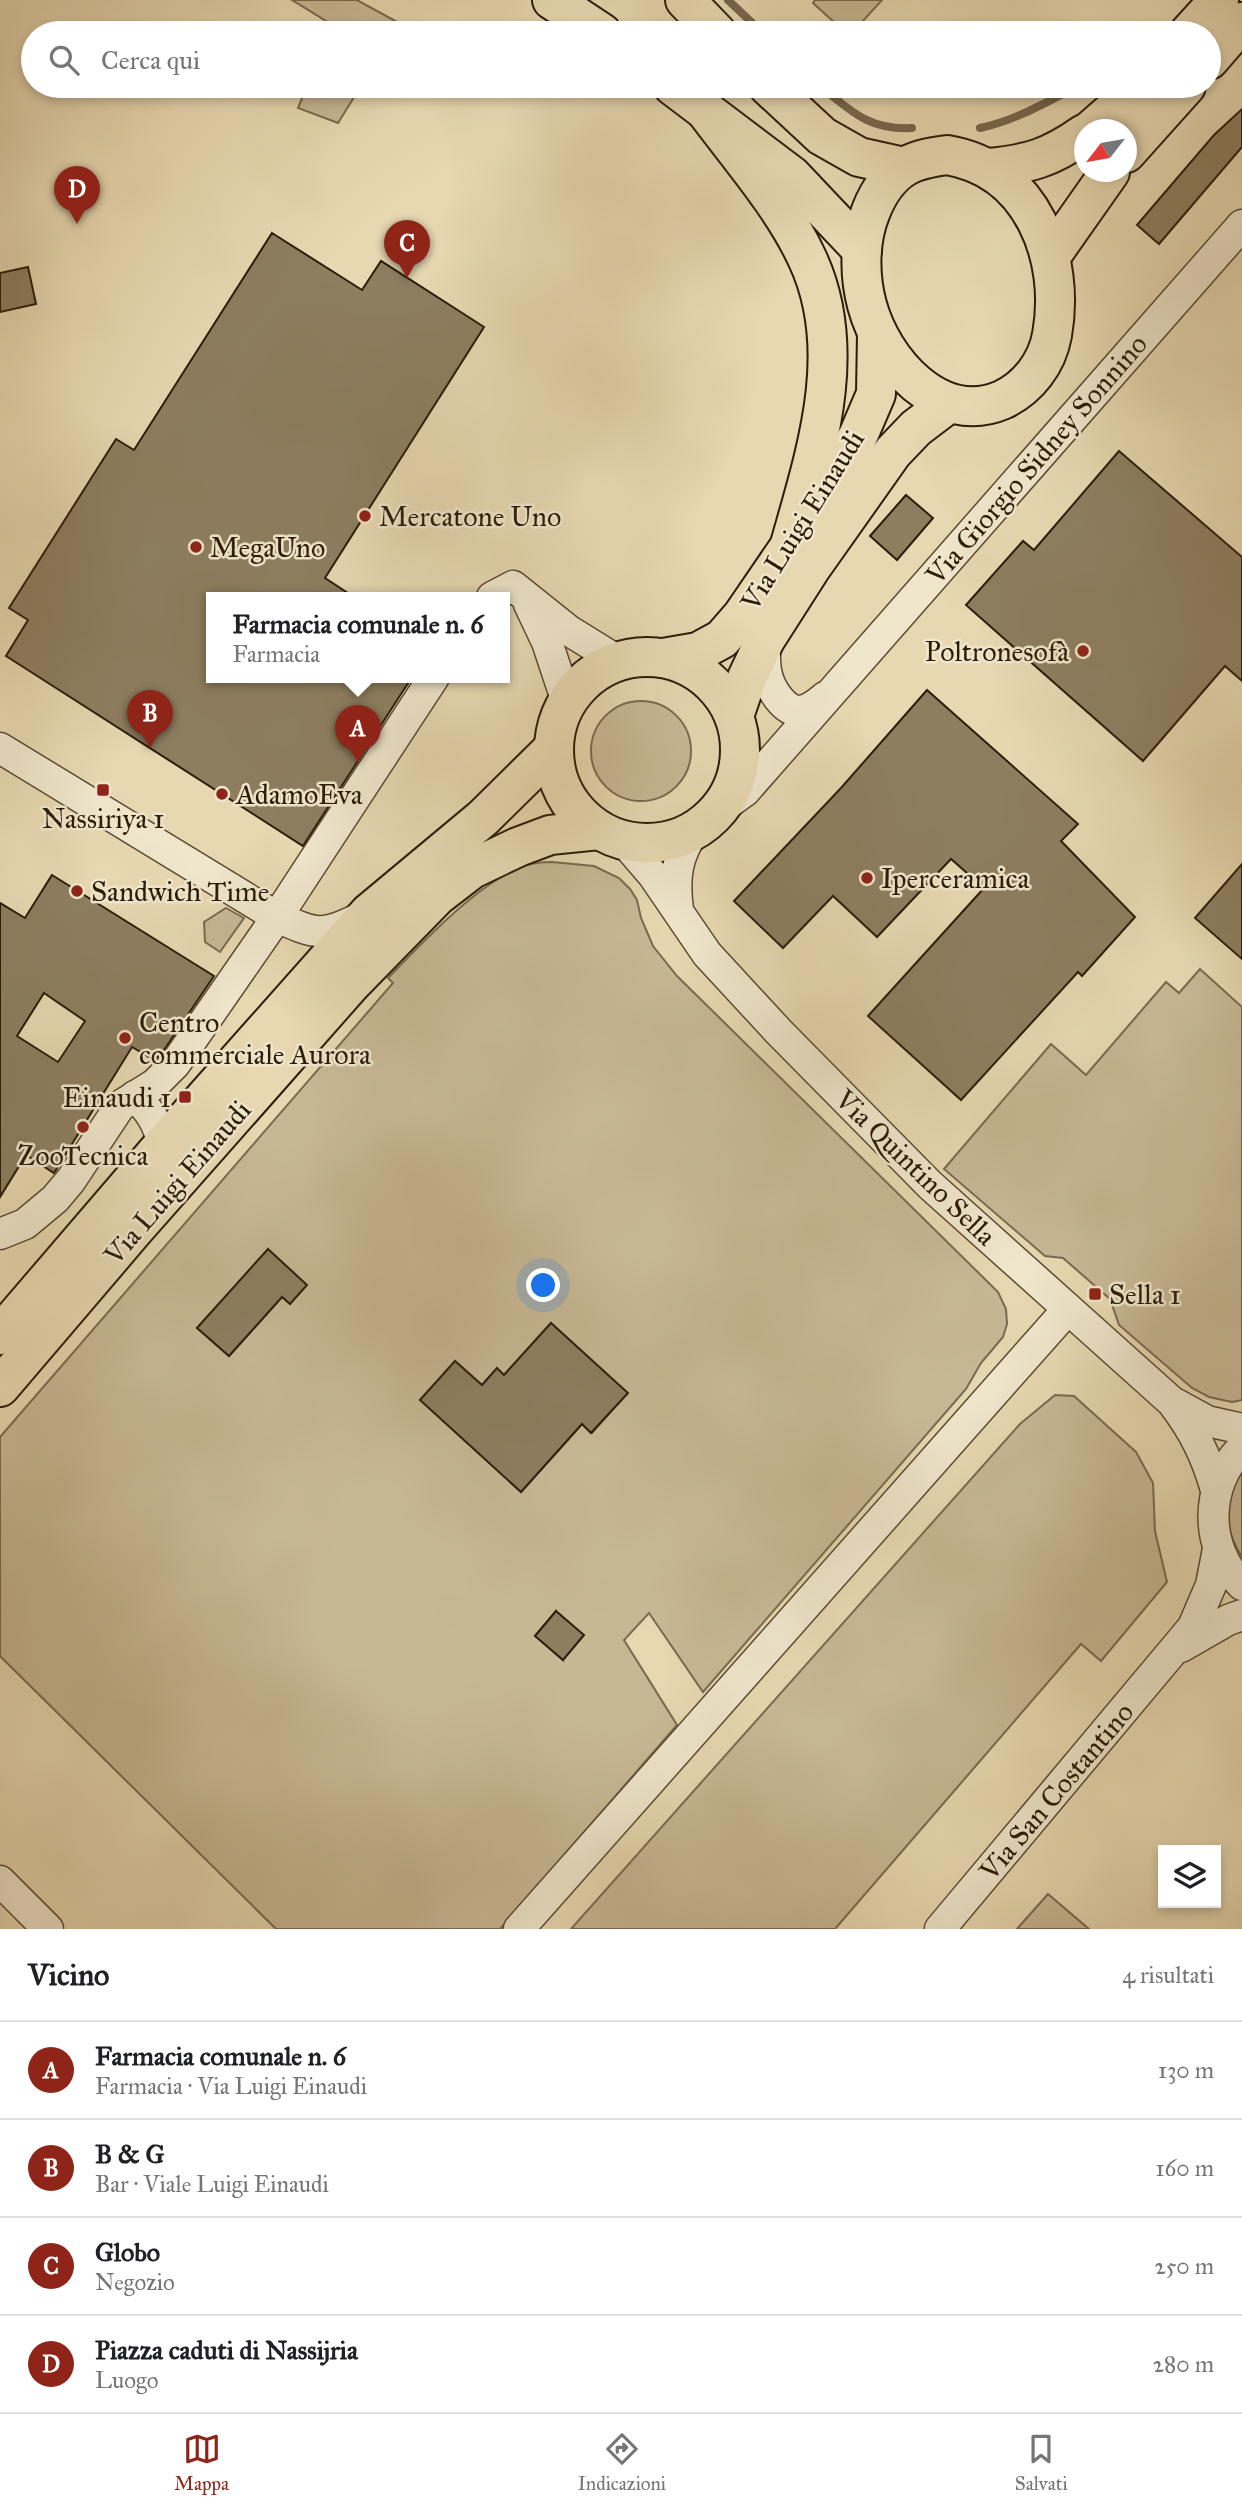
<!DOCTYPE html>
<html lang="it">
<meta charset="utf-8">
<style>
body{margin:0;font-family:"IM FELL Great Primer",serif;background:#f2f2f2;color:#202124}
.controls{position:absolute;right:21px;bottom:21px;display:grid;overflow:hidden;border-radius:0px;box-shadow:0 4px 10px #0003}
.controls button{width:63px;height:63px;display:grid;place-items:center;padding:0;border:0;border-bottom:2px solid #e0e0e0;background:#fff;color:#202124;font:35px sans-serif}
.compass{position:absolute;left:1074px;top:119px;width:63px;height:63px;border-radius:50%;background:#fff;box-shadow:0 4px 10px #0003;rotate:239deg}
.you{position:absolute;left:544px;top:1286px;width:24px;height:24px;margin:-18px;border:5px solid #fff;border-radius:50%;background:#1a73e8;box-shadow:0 0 0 10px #1a73e833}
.badge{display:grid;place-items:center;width:46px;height:46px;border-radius:50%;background:#8f2418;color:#fff;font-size:23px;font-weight:700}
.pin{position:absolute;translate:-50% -58px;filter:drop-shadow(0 2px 4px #0008)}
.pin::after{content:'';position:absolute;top:37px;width:24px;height:21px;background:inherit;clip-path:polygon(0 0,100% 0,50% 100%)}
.popup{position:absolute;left:206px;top:592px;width:304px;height:91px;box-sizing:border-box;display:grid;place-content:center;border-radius:0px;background:#fff;filter:drop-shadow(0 2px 5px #0005);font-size:23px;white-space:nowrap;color:#757577}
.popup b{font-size:26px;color:#202124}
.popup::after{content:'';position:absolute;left:50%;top:100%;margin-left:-14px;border:14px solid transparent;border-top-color:#fff}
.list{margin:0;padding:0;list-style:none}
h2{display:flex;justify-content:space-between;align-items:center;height:91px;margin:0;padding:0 28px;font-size:30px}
h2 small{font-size:23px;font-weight:400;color:#757577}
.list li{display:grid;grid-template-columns:46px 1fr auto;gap:21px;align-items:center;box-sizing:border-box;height:98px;padding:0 28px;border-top:2px solid #e0e0e0}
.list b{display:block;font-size:26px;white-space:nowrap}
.list p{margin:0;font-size:23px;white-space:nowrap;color:#757577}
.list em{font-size:23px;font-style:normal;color:#757577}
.icon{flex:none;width:38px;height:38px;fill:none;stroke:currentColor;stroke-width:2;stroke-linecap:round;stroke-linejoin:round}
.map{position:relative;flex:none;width:1242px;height:1929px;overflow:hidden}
.search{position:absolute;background:#fff;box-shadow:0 4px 10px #0003;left:21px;right:21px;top:21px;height:77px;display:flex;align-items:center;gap:18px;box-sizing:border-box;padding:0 24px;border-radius:38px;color:#757577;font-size:26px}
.sheet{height:483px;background:#fff}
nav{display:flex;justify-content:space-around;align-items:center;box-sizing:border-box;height:98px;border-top:2px solid #e0e0e0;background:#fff;font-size:19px;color:#757577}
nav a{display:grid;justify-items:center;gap:4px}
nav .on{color:#8f2418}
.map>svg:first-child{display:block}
.green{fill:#c7b894;stroke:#7a6a4e;stroke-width:2;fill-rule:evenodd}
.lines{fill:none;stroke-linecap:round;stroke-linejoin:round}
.stream{stroke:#76664b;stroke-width:8}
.building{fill:#8d7e60;stroke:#2c1c08;stroke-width:2;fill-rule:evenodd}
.minor-casing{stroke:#5b4b32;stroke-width:33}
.major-casing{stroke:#2c1c08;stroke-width:42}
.highway-casing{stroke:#2c1c08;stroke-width:42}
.minor{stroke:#efe6cc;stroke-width:30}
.major{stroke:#e7d8b1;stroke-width:38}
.highway{stroke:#e7d8b1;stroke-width:38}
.poi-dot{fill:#8f2418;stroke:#efe6cc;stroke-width:2.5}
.labels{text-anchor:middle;stroke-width:5;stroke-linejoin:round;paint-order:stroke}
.street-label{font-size:28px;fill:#2c1c08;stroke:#efe6cc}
.poi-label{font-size:28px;fill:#2c1c08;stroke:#efe6cc;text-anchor:start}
</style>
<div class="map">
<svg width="1242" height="1929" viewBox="0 0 1242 1929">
<rect width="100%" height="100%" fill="#e7d8b1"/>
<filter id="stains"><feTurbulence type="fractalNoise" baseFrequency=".00286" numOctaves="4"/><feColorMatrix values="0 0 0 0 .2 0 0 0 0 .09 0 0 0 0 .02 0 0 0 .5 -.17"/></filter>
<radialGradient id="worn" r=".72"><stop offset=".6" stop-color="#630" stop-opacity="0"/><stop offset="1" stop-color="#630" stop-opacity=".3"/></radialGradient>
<g class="green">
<polygon points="292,0 357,0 399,23 393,33 331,33 334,26"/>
<polygon points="815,0 882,0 852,33 846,33 813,3"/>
<polygon points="307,86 361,86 338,123 298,108"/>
<circle cx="641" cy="751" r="50"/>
<path d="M 552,862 L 594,866 L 619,878 L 630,889 L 637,900 L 641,918 L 653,946 L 677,976 L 998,1292 L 1006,1309 L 1007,1324 L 1003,1337 L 981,1363 L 966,1389 L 703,1692 L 649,1613 L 624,1640 L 677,1725 L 500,1929 L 276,1929 L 0,1656 L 0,1437 L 393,983 L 388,978 C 423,942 475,886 520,867 C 531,863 541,862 552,862 ZM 268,1250 L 306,1285 L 282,1297 L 229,1356 L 197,1328 ZM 551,1323 L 627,1393 L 592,1433 L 582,1424 L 521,1492 L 420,1400 L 455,1362 L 482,1385 L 497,1369 L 504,1375 ZM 556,1611 L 563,1660 L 535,1636 Z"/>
<polygon points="226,908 244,918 220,952 205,942 204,922"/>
<polygon points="1200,969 1242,1007 1242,1400 1232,1402 1209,1397 1192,1388 1119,1325 1110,1299 1063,1258 1045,1256 944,1169 1051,1044 1086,1075 1166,982 1179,993"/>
<polygon points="1055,1395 1074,1396 1136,1452 1153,1483 1155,1531 1167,1582 1101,1661 1081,1644 835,1929 571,1929 1020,1424"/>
<path d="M 1242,1465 L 1242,1557 C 1221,1524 1225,1499 1242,1465 Z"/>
<polygon points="1048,1894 1089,1929 1017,1929"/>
</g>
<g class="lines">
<g class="stream">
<polyline points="728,0 763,33"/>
<path d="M 820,86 C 852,112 869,130 912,128"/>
<path d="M 980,128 C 1014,121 1047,102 1078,86"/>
</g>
</g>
<g class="building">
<polygon points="1242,109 1242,147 1159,244 1137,225 1214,135"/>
<polygon points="272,233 362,290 381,261 484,327 325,578 354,597 211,597 211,677 412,677 303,846 6,656 28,620 9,608 116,439 134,450"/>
<polygon points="28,267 36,304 0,312 0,273"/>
<polygon points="1119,451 1242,557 1242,681 1225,666 1143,761 966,605 1023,541 1034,550"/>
<polygon points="906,495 933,518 897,560 870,536"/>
<polygon points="927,690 1078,824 1061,841 1135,917 1082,976 1078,972 961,1100 868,1016 984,888 951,859 877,937 833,896 783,948 734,901 841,788"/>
<polygon points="1242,864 1242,959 1195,918"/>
<path d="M 52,875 L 214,976 L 162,1053 L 154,1060 L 132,1047 L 54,1173 L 26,1155 L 0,1197 L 0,903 L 25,918 ZM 44,993 L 85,1021 L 58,1062 L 17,1036 Z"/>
<polygon points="268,1249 307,1285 290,1304 282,1297 229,1356 197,1328"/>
<polygon points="551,1323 628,1393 591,1433 582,1424 521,1492 420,1400 455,1361 482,1385 497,1368 504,1375"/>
<polygon points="556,1611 584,1635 563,1660 535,1636"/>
</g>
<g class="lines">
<defs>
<g id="minor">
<polyline points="492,597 513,586 568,630 618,661"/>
<polyline points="529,604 547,642 567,702"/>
<path d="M 765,640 C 765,651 764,664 767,675 C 770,688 784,712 800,711 C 810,710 818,703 825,697"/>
<path d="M 0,748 L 277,917 C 317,935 322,937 362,917"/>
<polyline points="720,809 745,791 1242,225"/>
<path d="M 623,840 L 653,875 L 707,954 L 779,1032 L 930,1185 L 1172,1402 C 1194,1431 1206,1455 1216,1490"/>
<path d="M 678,910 C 674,879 676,857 694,831"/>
<path d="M 135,1096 C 150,1111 158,1123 163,1145"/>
<polyline points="0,1234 25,1224 55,1199 71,1180 120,1106 155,1084 175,1064 277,917 434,677"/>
<polyline points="1176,1404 1207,1421 1242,1429"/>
<path d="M 1242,1448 C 1204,1485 1204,1548 1242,1585"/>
<polyline points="1181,1647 1228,1620 1242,1615"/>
<polyline points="0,1881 48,1929"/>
<polyline points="519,1929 1068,1309"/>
<polyline points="940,1929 1193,1627 1211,1585 1218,1549"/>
</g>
<g id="major">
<polyline points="1189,33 1219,0"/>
<polyline points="1209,60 1242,22"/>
<polyline points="1091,130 1141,86"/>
<polyline points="1126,153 1186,86"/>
<path d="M 947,155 C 1032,169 1066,258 1052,335 C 1047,363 1028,388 1002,400 C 939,427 882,361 867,305 C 859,275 859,240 871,211 C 878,193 889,176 906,166 C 919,159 932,157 947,155 Z"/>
<path d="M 988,168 C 1029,164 1050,158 1084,134"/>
<polyline points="1051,256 1110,172"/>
<circle cx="647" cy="750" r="93"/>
<polyline points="663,658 698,652 722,639 742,616 822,499 858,436 876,394 877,333"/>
<polyline points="734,716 747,678 765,640 811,568 893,452 916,428 949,403"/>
<polyline points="0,1335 163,1145 369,913 483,818 554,748"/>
<polyline points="0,1387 133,1231 351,984 437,896 472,869 518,847 550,835 599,830"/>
</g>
<g id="highway">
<polyline points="552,0 602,33"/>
<polyline points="685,0 717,33"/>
<polyline points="673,86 792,176 862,250"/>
<polyline points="768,86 822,136 859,157 904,167"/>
<path d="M 704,109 C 739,156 783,206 807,258 C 851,351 815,455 789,548"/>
</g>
</defs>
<use href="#minor" class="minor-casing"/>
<use href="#major" class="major-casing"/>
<use href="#highway" class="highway-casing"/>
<use href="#minor" class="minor"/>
<use href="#major" class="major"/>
<use href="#highway" class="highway"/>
</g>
<g class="poi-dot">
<circle cx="365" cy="516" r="7"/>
<circle cx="196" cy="547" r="7"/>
<circle cx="1083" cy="651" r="7"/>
<rect x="96" y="783" width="14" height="14" rx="3.5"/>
<circle cx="222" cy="794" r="7"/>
<circle cx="867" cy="878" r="7"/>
<circle cx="77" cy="891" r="7"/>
<circle cx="125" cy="1038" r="7"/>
<rect x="178" y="1090" width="14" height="14" rx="3.5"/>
<circle cx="83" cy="1127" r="7"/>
<rect x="1088" y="1287" width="14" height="14" rx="3.5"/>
</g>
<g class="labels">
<g class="street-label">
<text transform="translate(1036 459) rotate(-49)" y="10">Via Giorgio Sidney Sonnino</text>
<text transform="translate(802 520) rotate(-58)" y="10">Via Luigi Einaudi</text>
<text transform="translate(916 1167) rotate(44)" y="10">Via Quintino Sella</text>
<text transform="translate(177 1182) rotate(-49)" y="10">Via Luigi Einaudi</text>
<text transform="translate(1056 1791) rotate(-50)" y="10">Via San Costantino</text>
</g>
<g class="poi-label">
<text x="379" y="526">Mercatone Uno</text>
<text x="210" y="557">MegaUno</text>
<text x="1069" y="661" text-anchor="end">Poltronesofà</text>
<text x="236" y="804">AdamoEva</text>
<text x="103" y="828" text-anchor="middle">Nassiriya 1</text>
<text x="881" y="888">Iperceramica</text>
<text x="91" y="901">Sandwich Time</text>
<text x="139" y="1032">Centro<tspan x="139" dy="32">commerciale Aurora</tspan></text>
<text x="171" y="1107" text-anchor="end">Einaudi 1</text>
<text x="83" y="1165" text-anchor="middle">ZooTecnica</text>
<text x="1109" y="1304">Sella 1</text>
</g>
</g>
<rect width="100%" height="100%" filter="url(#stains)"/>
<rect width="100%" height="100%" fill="url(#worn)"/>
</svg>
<div class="controls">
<button><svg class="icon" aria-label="layers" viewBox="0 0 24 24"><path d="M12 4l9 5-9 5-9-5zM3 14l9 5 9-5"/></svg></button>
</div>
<svg class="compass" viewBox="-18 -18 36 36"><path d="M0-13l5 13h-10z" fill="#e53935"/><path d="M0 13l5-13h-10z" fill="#757577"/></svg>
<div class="you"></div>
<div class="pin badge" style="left:358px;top:763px">A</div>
<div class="popup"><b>Farmacia comunale n. 6</b>Farmacia</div>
<div class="pin badge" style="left:150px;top:748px">B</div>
<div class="pin badge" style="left:407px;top:278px">C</div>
<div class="pin badge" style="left:77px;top:224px">D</div>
<div class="search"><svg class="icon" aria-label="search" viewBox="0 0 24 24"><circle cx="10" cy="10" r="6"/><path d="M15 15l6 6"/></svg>Cerca qui</div>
</div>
<section class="sheet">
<h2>Vicino<small>4 risultati</small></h2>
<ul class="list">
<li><span class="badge">A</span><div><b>Farmacia comunale n. 6</b><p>Farmacia · Via Luigi Einaudi</p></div><em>130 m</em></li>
<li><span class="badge">B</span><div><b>B &amp; G</b><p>Bar · Viale Luigi Einaudi</p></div><em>160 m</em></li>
<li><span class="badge">C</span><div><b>Globo</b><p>Negozio</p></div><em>250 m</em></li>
<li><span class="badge">D</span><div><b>Piazza caduti di Nassijria</b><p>Luogo</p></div><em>280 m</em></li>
</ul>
</section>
<nav>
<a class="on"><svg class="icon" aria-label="map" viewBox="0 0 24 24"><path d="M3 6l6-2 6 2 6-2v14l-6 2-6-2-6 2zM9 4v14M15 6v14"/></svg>Mappa</a>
<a><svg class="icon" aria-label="directions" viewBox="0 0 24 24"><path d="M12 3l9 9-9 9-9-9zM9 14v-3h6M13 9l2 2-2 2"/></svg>Indicazioni</a>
<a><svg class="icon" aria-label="saved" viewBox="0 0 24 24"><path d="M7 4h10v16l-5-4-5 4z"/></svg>Salvati</a>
</nav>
